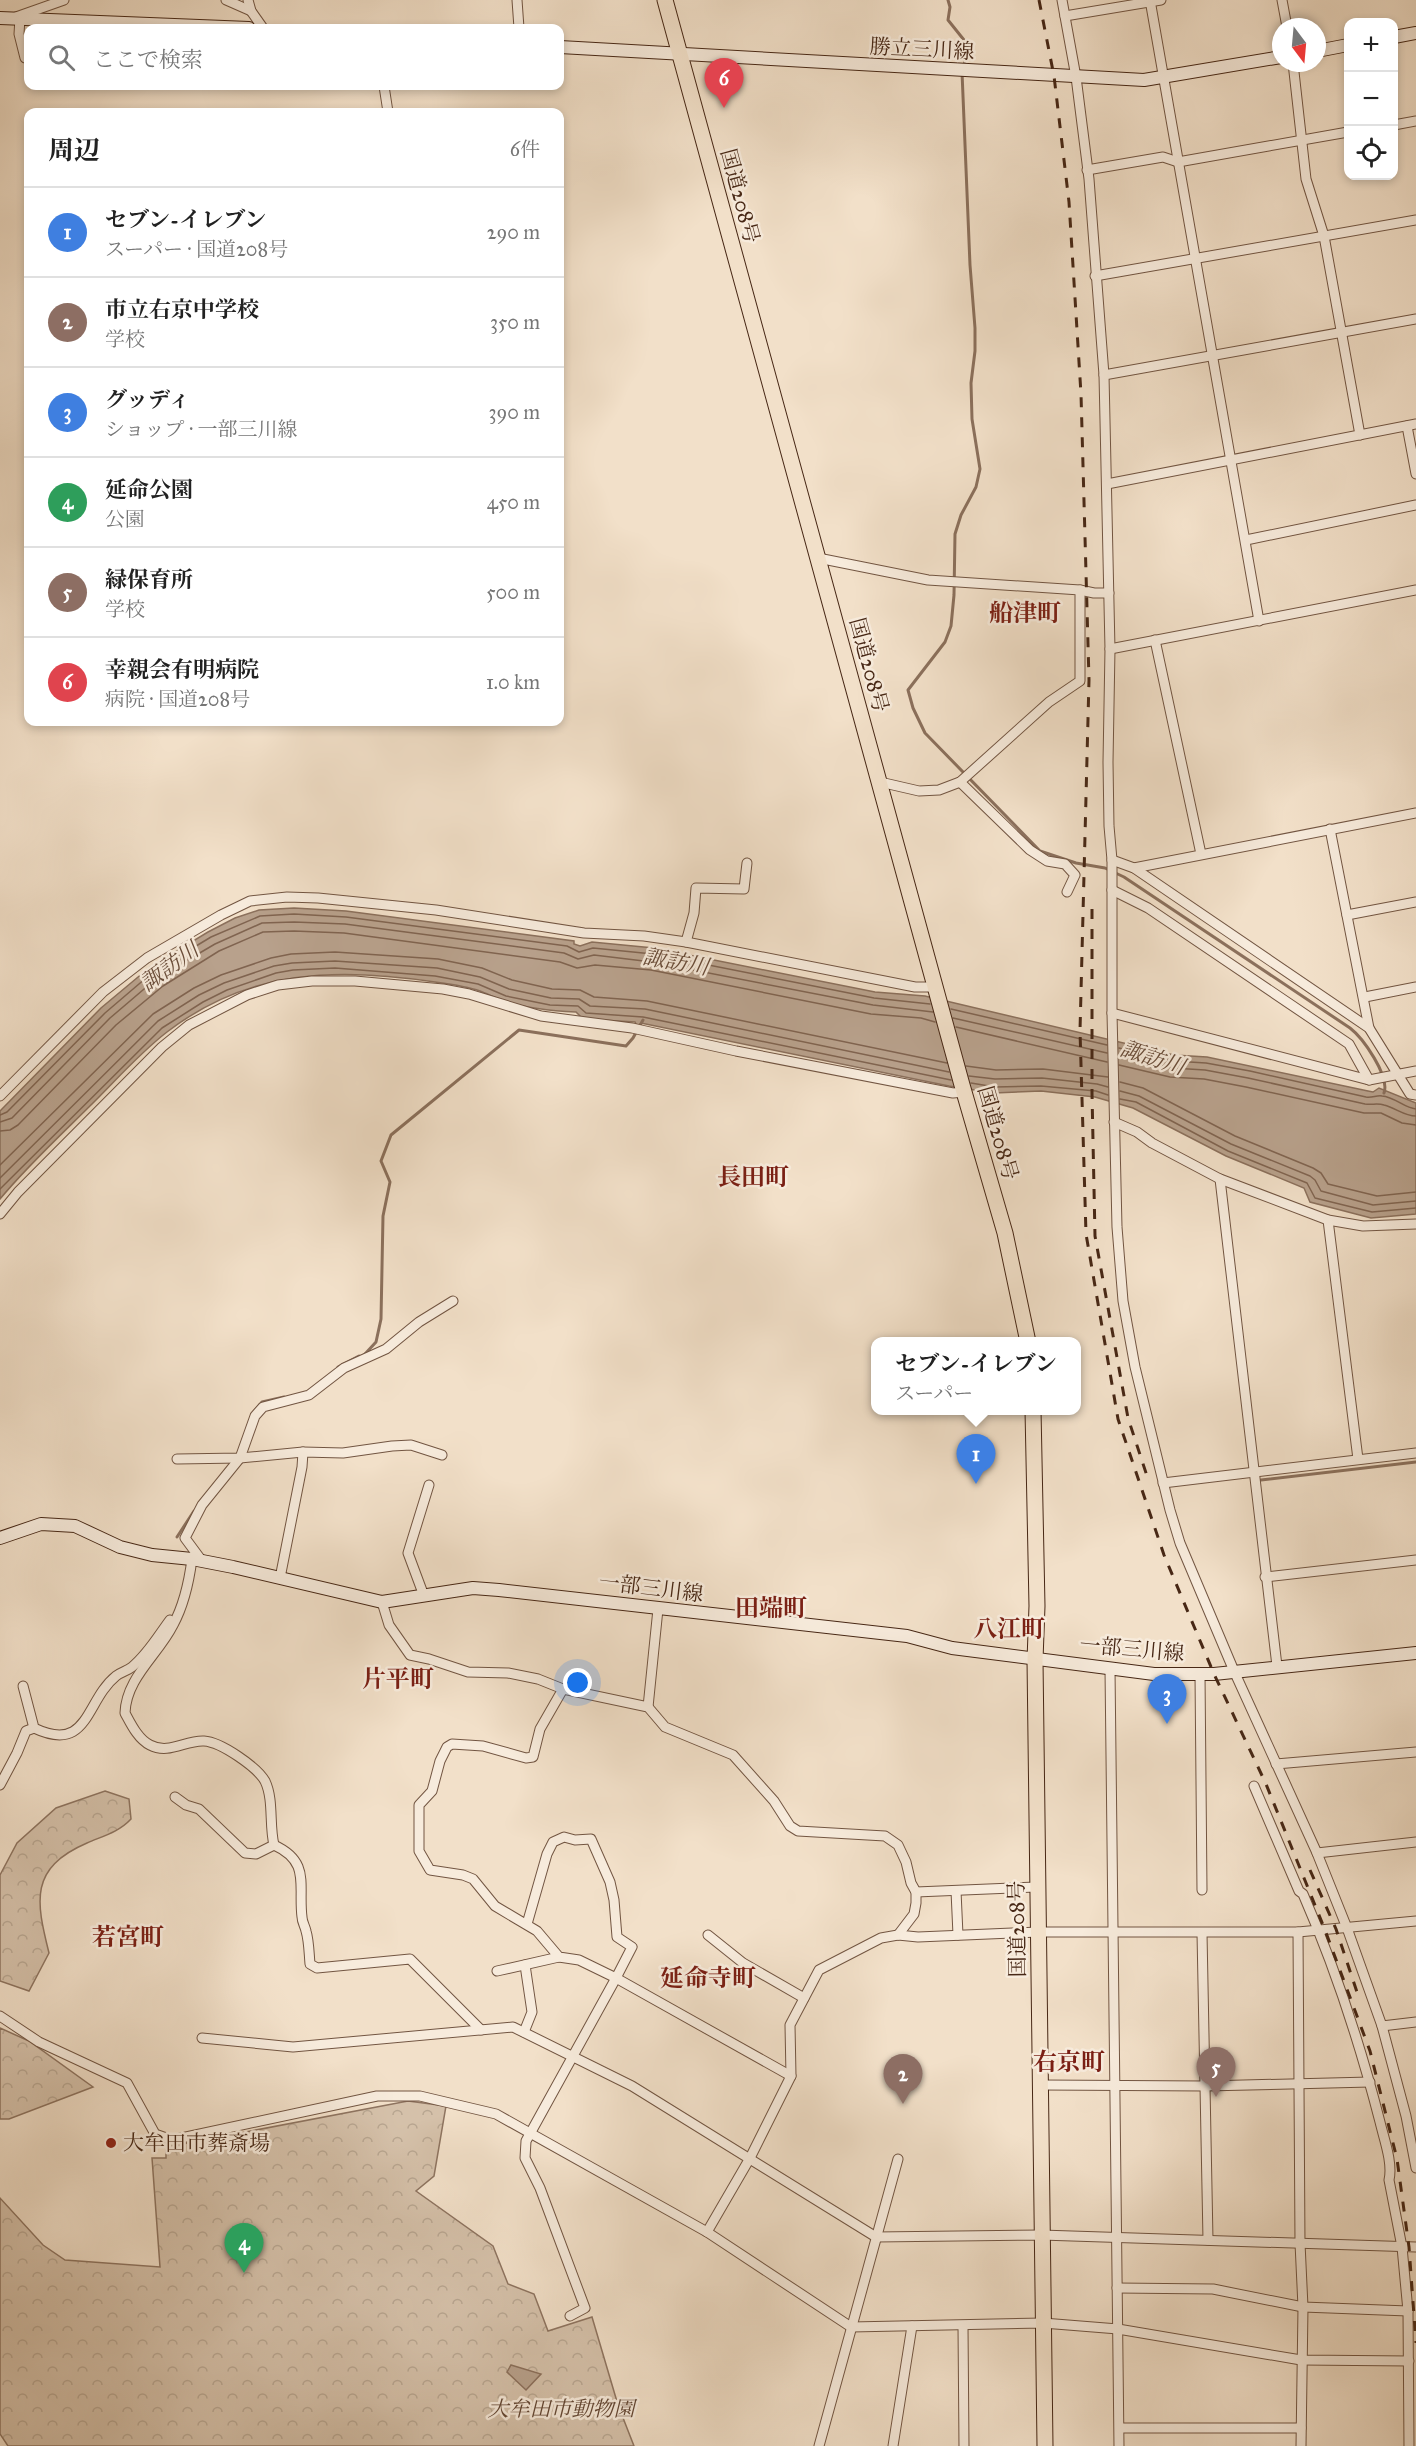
<!DOCTYPE html>
<html lang="ja">
<meta charset="utf-8">
<style>
body{margin:0;font-family:"IM FELL Great Primer","Noto Serif JP",serif;background:#f6f6f6;color:#222}
.controls{position:absolute;right:18px;top:18px;display:grid;overflow:hidden;border-radius:12px;box-shadow:0 3px 9px #0003}
.controls button{width:54px;height:54px;display:grid;place-items:center;padding:0;border:0;border-bottom:2px solid #e0e0e0;background:#fff;color:#222;font:30px sans-serif}
.compass{position:absolute;left:1272px;top:18px;width:54px;height:54px;border-radius:50%;background:#fff;box-shadow:0 3px 9px #0003;rotate:164deg}
.you{position:absolute;left:578px;top:1683px;width:21px;height:21px;margin:-15px;border:4px solid #fff;border-radius:50%;background:#1a73e8;box-shadow:0 0 0 9px #1a73e833}
.badge{display:grid;place-items:center;width:39px;height:39px;border-radius:50%;background:#8f2418;color:#fff;font-size:20px;font-weight:700}
.pin{position:absolute;translate:-50% -50px;filter:drop-shadow(0 2px 3px #0008)}
.pin::after{content:'';position:absolute;top:32px;width:21px;height:18px;background:inherit;clip-path:polygon(0 0,100% 0,50% 100%)}
.popup{position:absolute;left:871px;top:1337px;width:210px;height:78px;box-sizing:border-box;display:grid;place-content:center;border-radius:12px;background:#fff;filter:drop-shadow(0 2px 4px #0005);font-size:20px;white-space:nowrap;color:#767676}
.popup b{font-size:22px;color:#222}
.popup::after{content:'';position:absolute;left:50%;top:100%;margin-left:-12px;border:12px solid transparent;border-top-color:#fff}
.list{margin:0;padding:0;list-style:none}
h2{display:flex;justify-content:space-between;align-items:center;height:78px;margin:0;padding:0 24px;font-size:26px}
h2 small{font-size:20px;font-weight:400;color:#767676}
.list li{display:grid;grid-template-columns:39px 1fr auto;gap:18px;align-items:center;box-sizing:border-box;height:90px;padding:0 24px;border-top:2px solid #e0e0e0}
.list b{display:block;font-size:22px;white-space:nowrap}
.list p{margin:0;font-size:20px;white-space:nowrap;color:#767676}
.list em{font-size:20px;font-style:normal;color:#767676}
.icon{flex:none;width:33px;height:33px;fill:none;stroke:currentColor;stroke-width:2;stroke-linecap:round;stroke-linejoin:round}
.map{position:relative;flex:none;width:1416px;height:2446px;overflow:hidden}
.search{position:absolute;background:#fff;box-shadow:0 3px 9px #0003;left:24px;top:24px;width:540px;height:66px;display:flex;align-items:center;gap:15px;box-sizing:border-box;padding:0 21px;border-radius:12px;color:#767676;font-size:22px}
.panel{position:absolute;background:#fff;box-shadow:0 3px 9px #0003;left:24px;top:108px;width:540px;height:618px;border-radius:12px}
.map>svg:first-child{display:block}
.forest{fill:url(#forest-crowns);stroke:#8e7460;stroke-width:1.5}
.water{fill:#b8a18c;stroke:#8b705c;stroke-width:1.5}
.lines{fill:none;stroke-linecap:round;stroke-linejoin:round}
.shore{stroke:#806450;stroke-width:1.5}
.stream{stroke:#8b705c;stroke-width:3}
.minor-casing{stroke:#725542;stroke-width:11}
.secondary-casing{stroke:#472715;stroke-width:14}
.trunk-casing{stroke:#472715;stroke-width:17}
.minor{stroke:#f7ebdc;stroke-width:9}
.secondary{stroke:#f7ebdc;stroke-width:12}
.trunk{stroke:#f2e0c9;stroke-width:15}
.rail{stroke:#472715;stroke-width:3;stroke-dasharray:10 10;stroke-linecap:butt}
.poi-dot{fill:#8f2418;stroke:#f7ebdc;stroke-width:2}
.labels{text-anchor:middle;stroke-width:5;stroke-linejoin:round;paint-order:stroke}
.street-label{font-size:21px;fill:#472715;stroke:#f7ebdc}
.poi-label{font-size:21px;fill:#472715;stroke:#f7ebdc;text-anchor:start}
.park-label{font-size:21px;font-style:italic;fill:#634633;stroke:#f7ebdc}
.water-label{font-size:22px;font-style:italic;fill:#694c39;stroke:#f7ebdc}
.quarter-label{font-size:24px;font-weight:bold;fill:#7a1f14;stroke:#f7ebdc}
</style>
<div class="map">
<svg width="1416" height="2446" viewBox="0 0 1416 2446">
<defs>
<pattern id="forest-crowns" width="20" height="18" patternUnits="userSpaceOnUse" patternTransform="scale(1.5)"><rect width="20" height="18" fill="#d5c1aa"/><path d="M2 6a3 3 0 1 1 6 0M12 15a3 3 0 1 1 6 0" fill="none" stroke="#b8a691"/></pattern>
</defs>
<rect width="100%" height="100%" fill="#f2e0c9"/>
<filter id="stains"><feTurbulence type="fractalNoise" baseFrequency=".00333" numOctaves="4"/><feColorMatrix values="0 0 0 0 .2 0 0 0 0 .09 0 0 0 0 .02 0 0 0 .5 -.17"/></filter>
<radialGradient id="worn" r=".72"><stop offset=".6" stop-color="#630" stop-opacity="0"/><stop offset="1" stop-color="#630" stop-opacity=".3"/></radialGradient>
<g class="forest">
<path d="M 105,1791 L 129,1799 L 131,1819 C 119,1832 103,1836 87,1843 C 29,1868 36,1901 49,1953 L 29,1991 L 0,1981 L 0,1875 L 17,1843 L 56,1808 Z"/>
<polygon points="0,2028 29,2041 93,2087 9,2119 0,2119"/>
<polygon points="408,2101 446,2106 434,2176 416,2191 493,2246 508,2284 534,2294 548,2331 592,2317 618,2405 634,2446 8,2446 0,2434 0,2198 43,2245 65,2260 160,2267 152,2158 166,2158 166,2150 172,2146"/>
</g>
<g class="water">
<path d="M 294,908 L 346,911 L 574,941 L 574,944 L 580,946 L 592,942 L 654,948 L 875,992 L 925,996 L 1174,1055 L 1207,1057 L 1368,1091 L 1373,1092 L 1379,1088 L 1416,1103 L 1416,1214 L 1371,1218 L 1310,1202 L 1304,1188 L 1226,1156 L 1133,1108 L 1095,1097 L 1041,1091 L 994,1093 L 949,1086 L 641,1023 L 637,1026 L 635,1022 L 583,1019 L 576,1012 C 553,1011 528,1009 505,1001 C 496,998 488,994 480,991 C 466,986 450,984 435,982 C 337,967 249,969 167,1032 C 141,1052 118,1078 95,1101 C 63,1133 29,1164 0,1199 L 0,1111 L 101,1008 L 150,967 L 208,932 L 235,918 L 259,910 Z"/>
<polygon points="511,2365 541,2374 526,2390 507,2372"/>
</g>
<g class="lines">
<g class="shore">
<polyline points="951,1009 1107,1045"/>
<polyline points="953,1018 1107,1053"/>
<polyline points="956,1027 1107,1062"/>
<path d="M 1119,1048 L 1173,1061 L 1206,1063 L 1250,1071 L 1366,1097 C 1372,1098 1377,1095 1382,1096 C 1395,1097 1404,1108 1416,1109"/>
<path d="M 1119,1056 L 1172,1068 L 1205,1070 L 1248,1078 L 1365,1104 C 1372,1105 1378,1103 1384,1105 C 1396,1108 1404,1116 1416,1116"/>
<polyline points="1119,1065 1170,1077 1204,1079 1246,1087 1364,1113 1381,1113 1402,1123 1416,1125"/>
<polyline points="966,1066 996,1070 1043,1069 1108,1077"/>
<polyline points="969,1076 995,1079 1042,1078 1097,1084 1108,1087"/>
<polyline points="1120,1082 1143,1088 1235,1136 1313,1168 1321,1173 1328,1184 1377,1196 1416,1192"/>
<polyline points="971,1083 995,1087 1041,1086 1096,1091 1108,1095"/>
<polyline points="1120,1091 1139,1096 1231,1144 1310,1176 1315,1180 1321,1191 1373,1205 1416,1201"/>
<polyline points="1120,1099 1136,1102 1228,1151 1307,1183 1315,1198 1372,1212 1416,1208"/>
<polyline points="0,1115 7,1112 105,1013 153,972 211,937 260,916 294,914 346,917 567,946 579,952 593,948 653,954 874,998 930,1004"/>
<polyline points="0,1122 12,1118 110,1018 157,978 215,944 262,923 294,922 345,924 564,953 578,959 594,955 652,962 873,1005 933,1012"/>
<polyline points="0,1131 10,1130 18,1125 116,1025 163,986 219,951 263,932 294,931 344,933 560,962 577,968 595,965 651,970 871,1014 921,1018 935,1022"/>
<polyline points="0,1165 153,1014 194,988 221,975 271,958 291,954 335,952 438,959 482,968 512,980 552,989 580,990 594,997 647,1001 947,1063"/>
<polyline points="0,1178 158,1021 199,995 224,983 274,966 292,963 335,961 437,968 480,977 509,989 551,998 579,999 590,1006 645,1009 949,1072"/>
<polyline points="0,1189 162,1028 203,1002 227,990 276,973 293,970 335,968 435,976 478,984 506,996 550,1005 578,1006 586,1013 643,1017 951,1080"/>
</g>
<g class="stream">
<polyline points="948,0 950,7 948,20 968,45 964,66"/>
<path d="M 962,72 L 970,265 L 975,328 L 975,351 L 971,383 L 972,419 L 980,469 L 976,487 L 961,515 L 955,534 L 954,595 L 951,626 L 945,642 L 908,690 L 913,708 L 925,733 L 1040,851 L 1076,863 L 1105,868 L 1124,877 L 1350,1028 C 1363,1038 1390,1076 1384,1093"/>
<polyline points="365,1354 376,1342 381,1319 383,1216 390,1182 381,1161 391,1135 519,1030 626,1046 633,1038 643,1020"/>
<polyline points="338,1367 359,1356"/>
<polyline points="252,1414 262,1402 284,1397"/>
<polyline points="1261,1480 1416,1462"/>
<polyline points="177,1537 194,1511"/>
</g>
<defs>
<g id="minor">
<polyline points="226,0 251,11"/>
<polyline points="248,0 251,11 263,28"/>
<polyline points="517,0 519,28"/>
<polyline points="1062,0 1076,77 1089,179 1104,375 1110,649 1108,762 1109,826 1112,860 1112,1013 1117,1227 1123,1301 1135,1367 1170,1510 1180,1543 1234,1671 1317,1853 1347,1928 1382,2026 1406,2116 1416,2168"/>
<polyline points="1150,0 1259,621"/>
<polyline points="1282,0 1287,27"/>
<polyline points="1065,16 1161,0"/>
<polyline points="16,17 64,0"/>
<polyline points="20,18 19,34 25,58 28,57"/>
<polyline points="1293,63 1306,179 1324,236 1360,435"/>
<polyline points="384,86 388,112"/>
<polyline points="1394,125 1416,121"/>
<polyline points="1087,170 1163,157 1178,162 1348,132"/>
<polyline points="1095,276 1416,220"/>
<polyline points="1104,375 1416,319"/>
<polyline points="1407,426 1416,474"/>
<polyline points="1107,484 1416,424"/>
<polyline points="1246,540 1416,505"/>
<polyline points="818,558 928,580 1080,590 1080,681 1049,702 960,782 939,790 919,791 880,782"/>
<polyline points="1080,590 1094,593 1109,593"/>
<polyline points="1155,640 1201,854"/>
<polyline points="1110,649 1416,590"/>
<polyline points="960,782 1030,850 1047,861 1065,864 1075,875 1067,892"/>
<polyline points="1330,829 1369,1028"/>
<polyline points="1112,860 1134,868 1369,1028 1410,1094 1416,1095"/>
<polyline points="1134,868 1416,813"/>
<polyline points="1112,890 1148,908 1349,1044 1369,1080"/>
<polyline points="1347,915 1416,902"/>
<polyline points="686,942 694,913 696,888 744,889 747,863"/>
<polyline points="1365,997 1416,987"/>
<polyline points="1112,1013 1369,1080 1416,1071"/>
<polyline points="0,1096 103,992 147,958 221,915 250,901 287,897 318,898 436,910 584,933 644,936 686,942 915,987 936,987"/>
<polyline points="1114,1122 1137,1132 1152,1143 1220,1179 1328,1220 1363,1226 1416,1224"/>
<polyline points="1220,1179 1277,1666"/>
<polyline points="0,1214 18,1192 162,1047 189,1025 247,995 278,985 312,981 355,981 443,989 469,994 541,1016 632,1028 736,1051 953,1093 964,1092"/>
<polyline points="1328,1220 1358,1459"/>
<polyline points="177,1459 240,1458 303,1452 343,1453 392,1446 411,1445 442,1455"/>
<polyline points="1163,1483 1416,1453"/>
<path d="M 192,1559 C 189,1582 184,1605 173,1625 C 158,1655 126,1678 125,1713 C 131,1724 138,1739 150,1745 C 169,1755 185,1740 204,1741 C 221,1742 257,1767 265,1781 C 274,1800 269,1825 274,1845"/>
<polyline points="202,1561 185,1538 202,1505 240,1458 255,1416 263,1407 309,1395 344,1368 386,1349 419,1322 453,1301"/>
<polyline points="1265,1577 1416,1560"/>
<polyline points="280,1578 302,1467 303,1452"/>
<polyline points="424,1596 408,1553 429,1485"/>
<polyline points="382,1602 389,1625 410,1655 429,1659 468,1672 508,1673 538,1679 563,1689 648,1707 665,1727 733,1755 774,1801 790,1826 798,1831 885,1836 898,1845 906,1862 911,1883 916,1892 916,1903 914,1914 898,1935"/>
<polyline points="1110,1669 1119,2446"/>
<polyline points="1200,1674 1202,1890"/>
<path d="M 23,1686 L 34,1728 C 89,1754 85,1701 116,1676 C 121,1672 127,1671 132,1667 C 148,1654 158,1636 170,1620"/>
<polyline points="648,1707 658,1609"/>
<polyline points="1276,1764 1416,1752"/>
<polyline points="0,1785 17,1753 26,1731 34,1728"/>
<path d="M 1254,1786 L 1299,1891 L 1303,1894 C 1335,1967 1360,2044 1380,2122 C 1384,2139 1393,2163 1389,2180 L 1402,2247 L 1408,2311 L 1409,2446"/>
<polyline points="175,1797 186,1805 199,1809 245,1853 256,1854 274,1845"/>
<path d="M 274,1845 C 311,1862 298,1885 302,1917 C 302,1922 305,1926 306,1931 C 309,1941 309,1953 310,1964 L 317,1968 L 410,1959 L 481,2030"/>
<polyline points="1317,1853 1416,1842"/>
<polyline points="956,1891 958,1935"/>
<polyline points="916,1892 1037,1887"/>
<polyline points="527,1924 547,1854 553,1842 564,1837 575,1840 591,1839 610,1882 614,1900 617,1937 632,1947 616,1978 579,1960 559,1957 537,1931 495,1906 473,1879 463,1875 430,1870 419,1851 419,1805 432,1791 440,1761 447,1747 452,1744 483,1746 526,1758 533,1757 540,1729 563,1689"/>
<polyline points="1298,1932 1300,2243 1303,2307 1301,2446"/>
<polyline points="1202,1933 1208,2240"/>
<polyline points="708,1935 743,1963 804,1998"/>
<polyline points="497,1971 559,1957"/>
<polyline points="0,2016 39,2042 127,2083 155,2134 172,2140 377,2096 420,2096 496,2114 707,2232 851,2327 1043,2323 1118,2329 1301,2360 1409,2361"/>
<polyline points="1382,2026 1416,2022"/>
<polyline points="524,2032 532,2012 525,1965"/>
<polyline points="202,2038 293,2047 513,2027 632,2086 876,2237 1041,2235 1416,2247"/>
<polyline points="1042,2085 1205,2086 1370,2082"/>
<polyline points="707,2232 750,2158 791,2076 790,2025 819,1970 881,1938 898,1935 918,1937 1038,1932 1298,1932 1416,1921"/>
<polyline points="1117,2288 1213,2289 1303,2307 1408,2311"/>
<polyline points="570,2316 585,2308 540,2188 525,2158 526,2141 616,1978 791,2076"/>
<polyline points="963,2326 964,2446"/>
<polyline points="1120,2428 1301,2428"/>
<polyline points="819,2446 898,2159"/>
<polyline points="893,2446 912,2326"/>
</g>
<g id="secondary">
<polyline points="0,18 249,28"/>
<polyline points="1394,37 1416,33"/>
<polyline points="560,47 1144,80 1281,57"/>
<polyline points="1317,51 1348,45"/>
<polyline points="0,1538 41,1524 75,1526 120,1547 152,1555 192,1559 233,1567 382,1602 473,1588 499,1590 907,1636 952,1648 1154,1674 1214,1674 1416,1653"/>
</g>
<g id="trunk">
<polyline points="665,0 962,1085 1005,1233 1028,1342"/>
<polyline points="1033,1410 1037,1606 1035,1660 1045,2446"/>
</g>
</defs>
<use href="#minor" class="minor-casing"/>
<use href="#secondary" class="secondary-casing"/>
<use href="#trunk" class="trunk-casing"/>
<use href="#minor" class="minor"/>
<use href="#secondary" class="secondary"/>
<use href="#trunk" class="trunk"/>
<g class="rail">
<polyline points="1039,0 1054,76 1069,202 1081,394 1089,680 1080,1031 1086,1234 1118,1419 1164,1555 1214,1674 1266,1784 1325,1930 1370,2051 1397,2159 1409,2247 1416,2343"/>
<polyline points="1092,909 1092,1093 1095,1236 1128,1418 1148,1479"/>
<polyline points="1310,1870 1336,1929 1359,1998"/>
</g>
</g>
<circle class="poi-dot" cx="111" cy="2143" r="6"/>
<g class="labels">
<g class="street-label">
<text transform="translate(922 49) rotate(3)" y="7">勝立三川線</text>
<text transform="translate(740 196) rotate(75)" y="7">国道208号</text>
<text transform="translate(869 665) rotate(75)" y="7">国道208号</text>
<text transform="translate(998 1133) rotate(74)" y="7">国道208号</text>
<text transform="translate(651 1588) rotate(7)" y="7">一部三川線</text>
<text transform="translate(1132 1649) rotate(5)" y="7">一部三川線</text>
<text transform="translate(1017 1929) rotate(-91)" y="7">国道208号</text>
</g>
<g class="poi-label">
<text x="123" y="2150">大牟田市葬斎場</text>
</g>
<g class="park-label">
<text x="561" y="2416">大牟田市動物園</text>
</g>
<g class="water-label">
<text transform="translate(676 961) rotate(10)" y="8">諏訪川</text>
<text transform="translate(169 966) rotate(-36)" y="8">諏訪川</text>
<text transform="translate(1153 1057) rotate(18)" y="8">諏訪川</text>
</g>
<g class="quarter-label">
<text x="1025" y="621">船津町</text>
<text x="753" y="1185">長田町</text>
<text x="771" y="1616">田端町</text>
<text x="1009" y="1637">八江町</text>
<text x="398" y="1687">片平町</text>
<text x="128" y="1945">若宮町</text>
<text x="708" y="1986">延命寺町</text>
<text x="1069" y="2070">右京町</text>
</g>
</g>
<rect width="100%" height="100%" filter="url(#stains)"/>
<rect width="100%" height="100%" fill="url(#worn)"/>
</svg>
<div class="controls">
<button>+</button>
<button>−</button>
<button><svg class="icon" aria-label="locate" viewBox="0 0 24 24"><circle cx="12" cy="12" r="6"/><path d="M12 2v4M12 18v4M2 12h4M18 12h4"/></svg></button>
</div>
<svg class="compass" viewBox="-18 -18 36 36"><path d="M0-13l5 13h-10z" fill="#e53935"/><path d="M0 13l5-13h-10z" fill="#767676"/></svg>
<div class="you"></div>
<div class="pin badge" style="left:976px;top:1484px;background:#3f7fe0">1</div>
<div class="popup"><b>セブン-イレブン</b>スーパー</div>
<div class="pin badge" style="left:903px;top:2104px;background:#8d6e63">2</div>
<div class="pin badge" style="left:1167px;top:1724px;background:#3f7fe0">3</div>
<div class="pin badge" style="left:244px;top:2273px;background:#2e9e5b">4</div>
<div class="pin badge" style="left:1216px;top:2097px;background:#8d6e63">5</div>
<div class="pin badge" style="left:724px;top:108px;background:#e0444e">6</div>
<div class="search"><svg class="icon" aria-label="search" viewBox="0 0 24 24"><circle cx="10" cy="10" r="6"/><path d="M15 15l6 6"/></svg>ここで検索</div>
<section class="panel">
<h2>周辺<small>6件</small></h2>
<ul class="list">
<li><span class="badge" style="background:#3f7fe0">1</span><div><b>セブン-イレブン</b><p>スーパー · 国道208号</p></div><em>290 m</em></li>
<li><span class="badge" style="background:#8d6e63">2</span><div><b>市立右京中学校</b><p>学校</p></div><em>350 m</em></li>
<li><span class="badge" style="background:#3f7fe0">3</span><div><b>グッディ</b><p>ショップ · 一部三川線</p></div><em>390 m</em></li>
<li><span class="badge" style="background:#2e9e5b">4</span><div><b>延命公園</b><p>公園</p></div><em>450 m</em></li>
<li><span class="badge" style="background:#8d6e63">5</span><div><b>緑保育所</b><p>学校</p></div><em>500 m</em></li>
<li><span class="badge" style="background:#e0444e">6</span><div><b>幸親会有明病院</b><p>病院 · 国道208号</p></div><em>1.0 km</em></li>
</ul>
</section>
</div>
